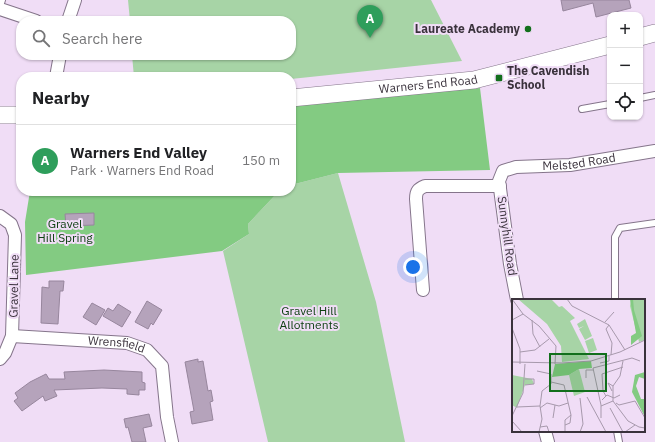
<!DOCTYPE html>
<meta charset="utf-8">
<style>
body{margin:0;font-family:"IBM Plex Sans",sans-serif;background:#f2f2f2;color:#202124}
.controls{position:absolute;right:12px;top:12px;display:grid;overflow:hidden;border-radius:8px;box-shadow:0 1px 3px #0004}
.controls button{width:36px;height:36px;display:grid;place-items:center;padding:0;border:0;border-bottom:1px solid #e0e0e0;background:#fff;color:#202124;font:20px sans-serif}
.you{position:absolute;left:413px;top:267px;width:14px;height:14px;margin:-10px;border:3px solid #fff;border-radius:50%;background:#1a73e8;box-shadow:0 0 0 6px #1a73e833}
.badge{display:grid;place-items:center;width:26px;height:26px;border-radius:50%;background:#126f1c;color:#fff;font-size:13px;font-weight:700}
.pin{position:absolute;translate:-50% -33px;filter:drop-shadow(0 1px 2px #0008)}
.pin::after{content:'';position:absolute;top:21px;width:14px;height:12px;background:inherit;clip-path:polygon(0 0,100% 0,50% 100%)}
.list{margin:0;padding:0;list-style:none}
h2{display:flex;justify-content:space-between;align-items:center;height:52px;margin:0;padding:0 16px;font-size:17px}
h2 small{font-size:13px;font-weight:400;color:#757577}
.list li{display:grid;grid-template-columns:26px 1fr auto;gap:12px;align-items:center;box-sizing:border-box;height:72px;padding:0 16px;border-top:1px solid #e0e0e0}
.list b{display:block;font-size:15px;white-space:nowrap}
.list p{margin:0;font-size:13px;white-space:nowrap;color:#757577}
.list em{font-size:13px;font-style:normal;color:#757577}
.icon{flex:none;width:22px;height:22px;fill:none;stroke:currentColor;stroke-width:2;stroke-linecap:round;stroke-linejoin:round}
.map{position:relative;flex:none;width:655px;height:442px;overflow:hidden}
.search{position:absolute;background:#fff;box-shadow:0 1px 3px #0004;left:16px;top:16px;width:280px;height:44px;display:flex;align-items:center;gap:10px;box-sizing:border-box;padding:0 14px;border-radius:16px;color:#757577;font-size:15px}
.panel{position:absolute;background:#fff;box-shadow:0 1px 3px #0004;left:16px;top:72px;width:280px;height:124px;border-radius:16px}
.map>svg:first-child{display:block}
.green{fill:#a7d4a6}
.forest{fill:#83cb82}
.building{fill:#b5a3bb;stroke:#97869d}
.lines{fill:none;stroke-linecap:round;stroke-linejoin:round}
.lane-casing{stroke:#85758b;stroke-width:8}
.street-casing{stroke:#85758b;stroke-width:14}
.secondary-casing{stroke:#85758b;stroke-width:18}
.lane{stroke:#fff;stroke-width:6}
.street{stroke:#fff;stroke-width:12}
.secondary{stroke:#fff;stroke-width:17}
.poi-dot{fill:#126f1c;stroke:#f0ddf6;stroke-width:1.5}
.labels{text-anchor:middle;stroke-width:4;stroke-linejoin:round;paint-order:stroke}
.poi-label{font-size:12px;font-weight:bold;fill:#3a323c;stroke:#f0ddf6;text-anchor:end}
.street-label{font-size:12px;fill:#3a323c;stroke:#f0ddf6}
.park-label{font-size:12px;fill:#0e4112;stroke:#f0ddf6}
.inset-road{fill:none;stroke:#a799ac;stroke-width:1}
.view{fill:#126f1c;fill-opacity:0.15;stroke:#126f1c;stroke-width:2}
.inset-edge{fill:none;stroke:#3a323c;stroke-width:2}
</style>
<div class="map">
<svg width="655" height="442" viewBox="0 0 655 442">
<rect width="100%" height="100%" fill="#f0ddf6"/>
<g class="green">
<polygon points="128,0 431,0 462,61 291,79 291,77 134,77 132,55 291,55 291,21 130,21"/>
<polygon points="338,173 376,302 405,442 268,442 223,251 249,234 248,224 279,191 291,191 291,185"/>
</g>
<g class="forest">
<polygon points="480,88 490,170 338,173 291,185 291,105"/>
<polygon points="30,191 279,191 248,224 249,234 222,251 26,275 25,222"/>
</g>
<g class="building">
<polygon points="561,0 629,0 631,8 596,17 593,3 563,11"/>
<polygon points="94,213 94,225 66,226 65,214"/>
<polygon points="49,281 64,281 63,291 60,291 58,324 41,323 42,287 49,288"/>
<polygon points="147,301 162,310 153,325 151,323 148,329 135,322"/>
<polygon points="92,303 105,310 96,325 83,317"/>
<polygon points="118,304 131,312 122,327 103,316 108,308 113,311"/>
<polygon points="198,359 198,362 203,361 208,391 211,390 213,401 210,402 213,420 192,424 190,412 194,411 185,362"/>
<polygon points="104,370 142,372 142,382 145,383 145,390 139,390 139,395 127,394 127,389 102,388 54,390 57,396 45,401 43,396 22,411 14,401 18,398 15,393 30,382 46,374 49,379 65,379 64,372"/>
<polygon points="149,414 152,426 143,428 146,442 132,442 128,427 126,428 124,419"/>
</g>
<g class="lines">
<defs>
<g id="lane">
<polyline points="0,6 2,0"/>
<polyline points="640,98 655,95"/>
<polyline points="582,109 610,104"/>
<polyline points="615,300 615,237 620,228 655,223"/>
<polyline points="617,431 619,442"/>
</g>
<g id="street">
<polyline points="0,9 36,21"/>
<polyline points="68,21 75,0"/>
<polyline points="56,77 60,55"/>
<polyline points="0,216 11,224 15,235 12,336 5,353 0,359"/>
<path d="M 423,290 L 416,199 C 416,191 418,189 425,186 L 500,186"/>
<path id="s1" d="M 517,300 L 510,264 L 499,181 L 503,171 L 516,167 L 570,165 L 655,151"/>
<path id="s2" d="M 12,336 L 127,343 L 147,350 L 162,366 L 167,417 L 172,442"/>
<polyline points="545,431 548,442"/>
</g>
<g id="secondary">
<polyline points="640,37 655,33"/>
<path id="s3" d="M 291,98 L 474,80 L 610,45"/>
<polyline points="0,115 21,115"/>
</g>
</defs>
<use href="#lane" class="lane-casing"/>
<use href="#street" class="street-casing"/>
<use href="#secondary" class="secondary-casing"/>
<use href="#lane" class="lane"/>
<use href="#street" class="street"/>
<use href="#secondary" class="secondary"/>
</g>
<g class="poi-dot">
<circle cx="528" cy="29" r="4"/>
<rect x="495" y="74" width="8" height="8" rx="2"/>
</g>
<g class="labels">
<g class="poi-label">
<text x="520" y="33">Laureate Academy</text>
<text x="507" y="75" text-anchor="start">The Cavendish<tspan x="507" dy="14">School</tspan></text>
</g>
<g class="street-label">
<text dy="4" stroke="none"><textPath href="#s3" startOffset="138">Warners End Road</textPath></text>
<text dy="4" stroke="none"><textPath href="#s1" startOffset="208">Melsted Road</textPath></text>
<text transform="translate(507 236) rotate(82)" y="4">Sunnyhill Road</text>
<text transform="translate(14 286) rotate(-89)" y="4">Gravel Lane</text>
<text dy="4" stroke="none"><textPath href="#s2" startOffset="105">Wrensfield</textPath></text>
</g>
<g class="park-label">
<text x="65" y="228">Gravel<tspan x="65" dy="14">Hill Spring</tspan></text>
<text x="309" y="315">Gravel Hill<tspan x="309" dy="14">Allotments</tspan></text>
</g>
</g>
<g transform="translate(512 299)">
<rect width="133" height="133" fill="#f0ddf6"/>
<path d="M 6,0 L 39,0 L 47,8 L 50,7 L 63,19 L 58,22 L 77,60 L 50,63 L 49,47 L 35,25 ZM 119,0 L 133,0 L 133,41 L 127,43 L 118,7 ZM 73,20 L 80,37 L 73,41 L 67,30 L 72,27 L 67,29 L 65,25 ZM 81,39 L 85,51 L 77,54 L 73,42 ZM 67,70 L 73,93 L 62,97 L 57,76 ZM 0,76 L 20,80 L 22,85 L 13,86 L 5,109 L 0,106 Z" fill="#a7d4a6"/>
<path d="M 118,0 L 121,0 L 122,11 L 130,37 L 119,46 L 119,37 L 124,34 ZM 79,62 L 80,69 L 67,70 L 57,76 L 40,78 L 43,65 ZM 133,73 L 133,80 L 127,78 L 124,87 L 129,100 L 133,100 L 133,118 L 120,93 L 123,76 Z" fill="#83cb82"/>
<path class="inset-road" d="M 0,0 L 11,15 L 27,27 L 44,47 L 43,65M 55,0 L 60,7 L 97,26 L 113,51M 0,21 L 11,15M 20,21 L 21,35 L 28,48M 93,23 L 102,13M 97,26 L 94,30 L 100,44 L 99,56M 0,29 L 8,50 L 8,65M 8,53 L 23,51 L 37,40M 111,62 L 108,77 L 101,87 L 101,102 L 116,122 L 127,128 L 133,129M 0,63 L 50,64 L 79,62 L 108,53 L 133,41M 88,64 L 97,62 L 97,57M 25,72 L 39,75 L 39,85 L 30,92 L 28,107 L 30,120 L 27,133M 74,79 L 74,71 L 81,71M 39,83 L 52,86 L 59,116 L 58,124 L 53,126M 13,86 L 22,85 L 22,80 L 13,80M 100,92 L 96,84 L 101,87M 94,97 L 91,92 L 90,75 L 111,68M 75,98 L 94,133M 68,99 L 71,125 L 68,133M 90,101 L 95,96 L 102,99 L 108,96M 104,104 L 107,106 L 123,102 L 133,119M 89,107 L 101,102M 5,108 L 28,107M 28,109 L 35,104 L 47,107 L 56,104M 98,109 L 111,133M 0,117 L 11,94 L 13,65M 41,119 L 43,106M 89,119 L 89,106 L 81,69 L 120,59 L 128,62M 0,122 L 10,133M 28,128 L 35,127 L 37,133M 53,133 L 53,121 L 59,116M 113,133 L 123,126"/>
<path class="view" d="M 38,55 L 94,55 L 94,92 L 38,92 Z"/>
<rect width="133" height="133" class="inset-edge"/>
</g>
</svg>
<div class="controls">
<button>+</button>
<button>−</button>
<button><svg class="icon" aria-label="locate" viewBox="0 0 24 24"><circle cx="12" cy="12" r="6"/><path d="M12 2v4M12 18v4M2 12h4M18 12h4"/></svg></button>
</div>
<div class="you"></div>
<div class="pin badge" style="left:370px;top:38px;background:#2e9e5b">A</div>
<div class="search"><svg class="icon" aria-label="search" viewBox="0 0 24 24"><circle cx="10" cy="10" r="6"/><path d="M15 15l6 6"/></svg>Search here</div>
<section class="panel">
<h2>Nearby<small></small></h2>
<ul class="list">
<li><span class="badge" style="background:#2e9e5b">A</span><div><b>Warners End Valley</b><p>Park · Warners End Road</p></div><em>150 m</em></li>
</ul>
</section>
</div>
